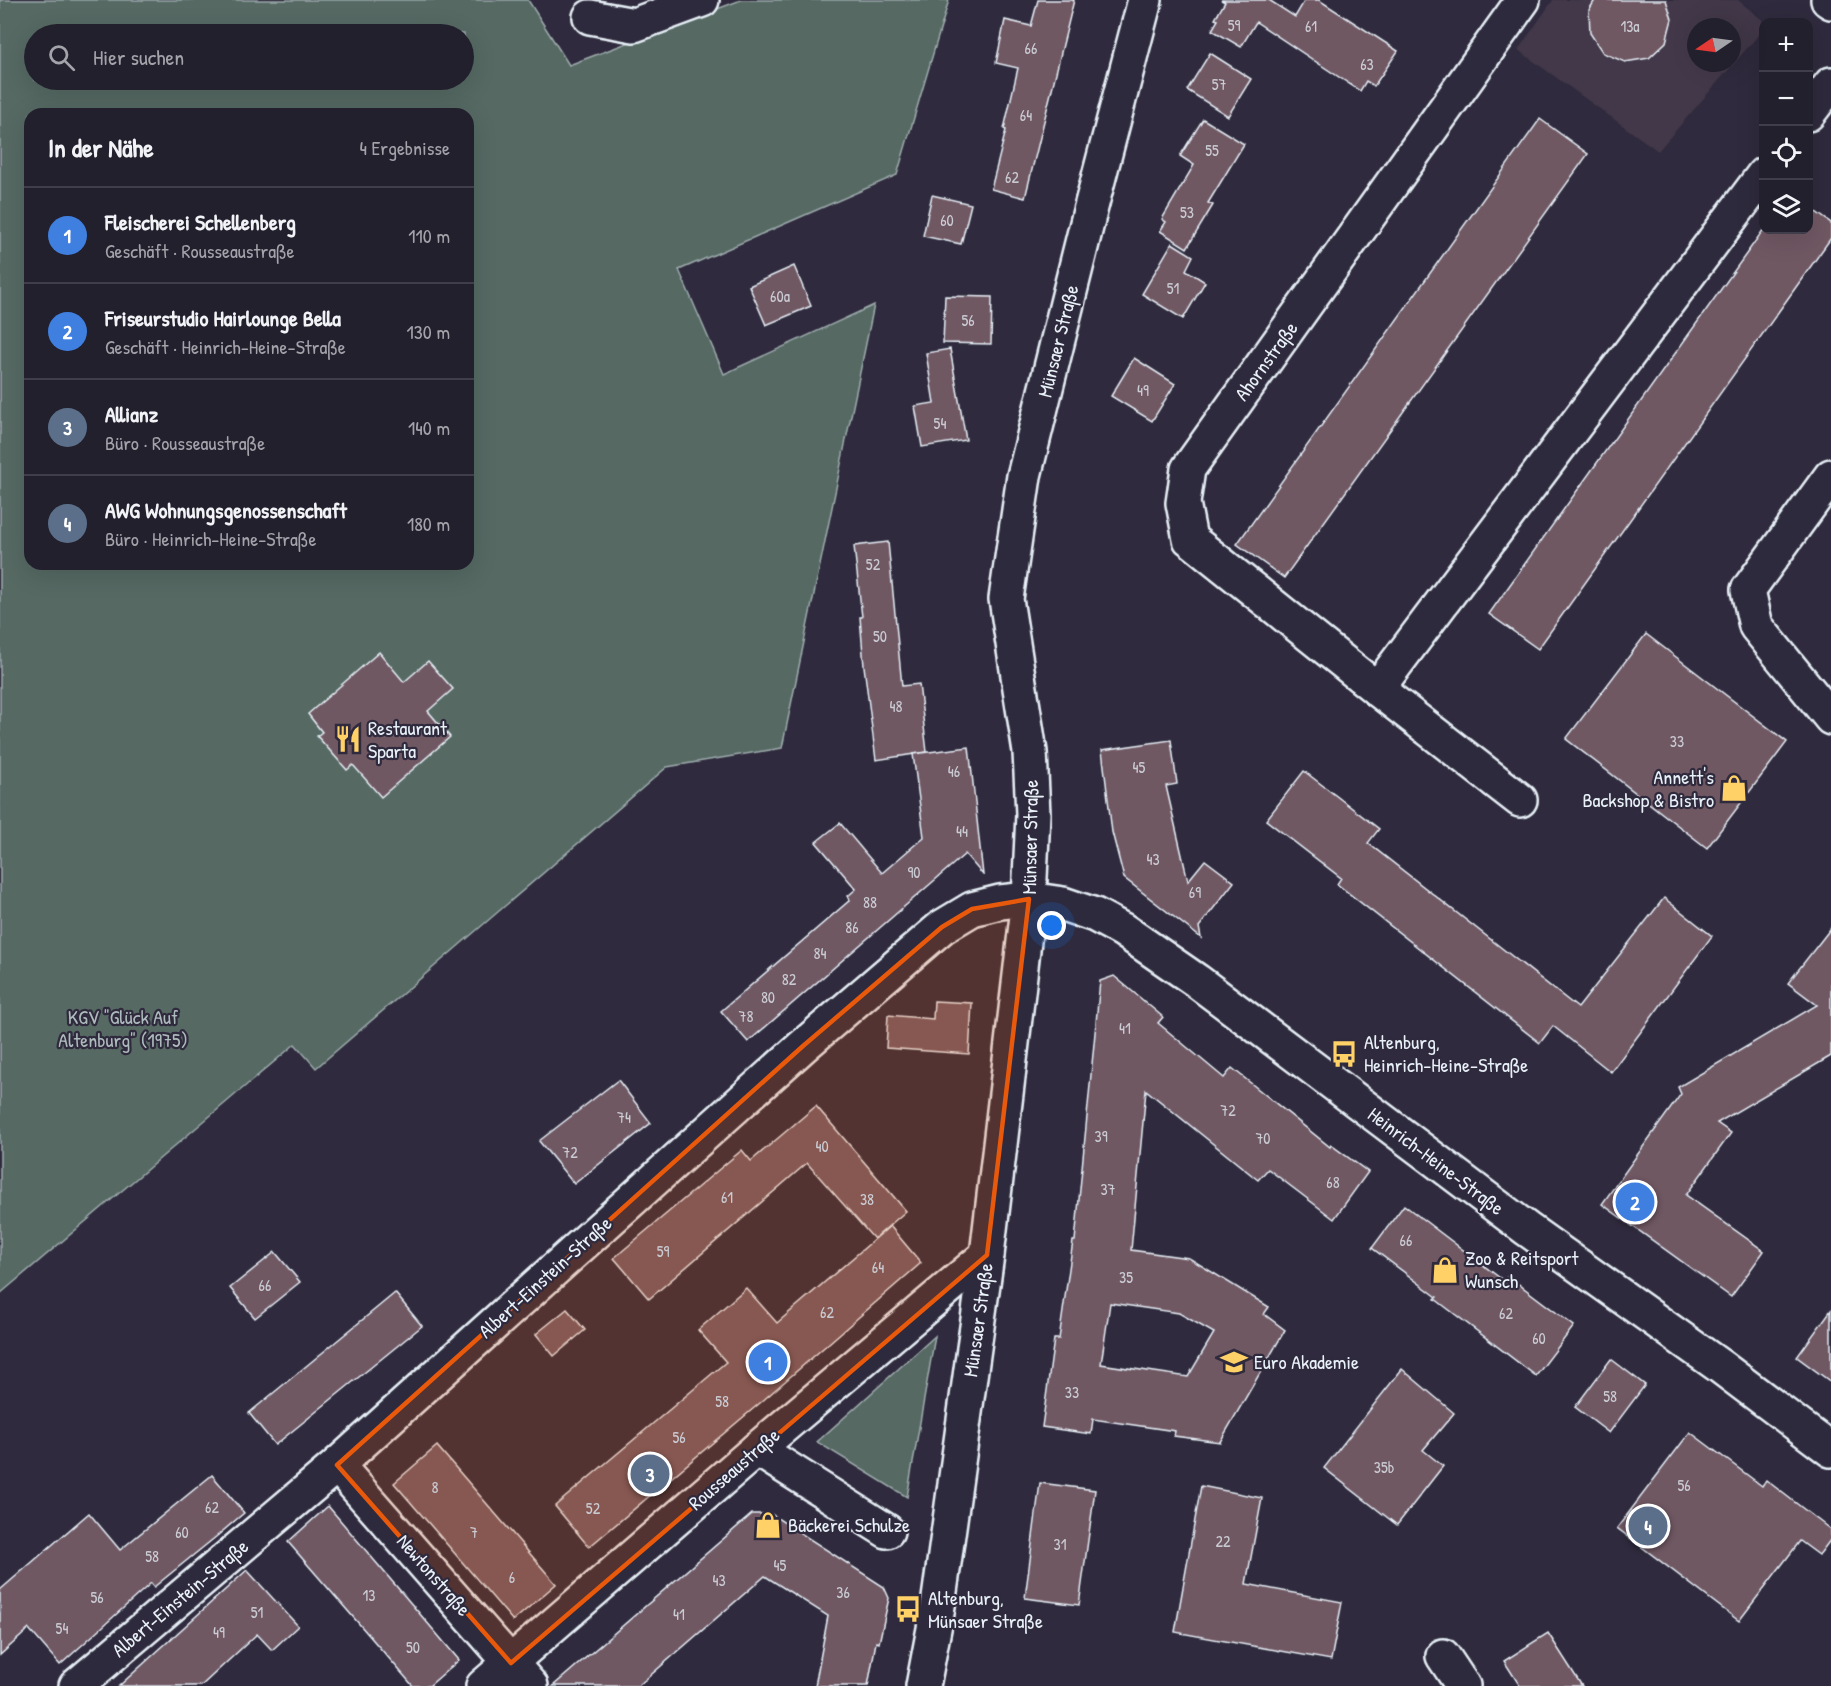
<!DOCTYPE html>
<html lang="de">
<meta charset="utf-8">
<style>
body{margin:0;font-family:"Patrick Hand",sans-serif;background:#2b2836;color:#f1f3f6}
.controls{position:absolute;right:18px;top:18px;display:grid;overflow:hidden;border-radius:12px;box-shadow:0 6px 24px #0002}
.controls button{width:54px;height:54px;display:grid;place-items:center;padding:0;border:0;border-bottom:2px solid #403e4a;background:#23202e;color:#f1f3f6;font:30px sans-serif}
.compass{position:absolute;left:1687px;top:18px;width:54px;height:54px;border-radius:50%;background:#23202e;box-shadow:0 6px 24px #0002;rotate:257deg}
.you{position:absolute;left:1052px;top:926px;width:21px;height:21px;margin:-15px;border:4px solid #fff;border-radius:50%;background:#1a73e8;box-shadow:0 0 0 9px #1a73e833}
.badge{display:grid;place-items:center;width:39px;height:39px;border-radius:50%;background:#ffd166;color:#fff;font-size:20px;font-weight:700}
.pin{position:absolute;translate:-50% -50%;border:3px solid #fff;box-shadow:0 2px 6px #0006}
.list{margin:0;padding:0;list-style:none}
h2{display:flex;justify-content:space-between;align-items:center;height:78px;margin:0;padding:0 24px;font-size:26px}
h2 small{font-size:20px;font-weight:400;color:#a3a3aa}
.list li{display:grid;grid-template-columns:39px 1fr auto;gap:18px;align-items:center;box-sizing:border-box;height:96px;padding:0 24px;border-top:2px solid #403e4a}
.list b{display:block;font-size:22px;white-space:nowrap}
.list p{margin:0;font-size:20px;white-space:nowrap;color:#a3a3aa}
.list em{font-size:20px;font-style:normal;color:#a3a3aa}
.icon{flex:none;width:33px;height:33px;fill:none;stroke:currentColor;stroke-width:2;stroke-linecap:round;stroke-linejoin:round}
.map{position:relative;flex:none;width:1831px;height:1686px;overflow:hidden}
.search{position:absolute;background:#23202e;box-shadow:0 6px 24px #0002;left:24px;top:24px;width:450px;height:66px;display:flex;align-items:center;gap:15px;box-sizing:border-box;padding:0 21px;border-radius:33px;color:#a3a3aa;font-size:22px}
.panel{position:absolute;background:#23202e;box-shadow:0 6px 24px #0002;left:24px;top:108px;width:450px;height:462px;border-radius:18px}
.map>svg:first-child{display:block}
.built{fill:#423849;fill-rule:evenodd}
.green{fill:#566963;stroke:#9fadae;stroke-width:1.5;fill-rule:evenodd}
.building{fill:#705864;stroke:#e8f1f8;stroke-width:1.5;fill-rule:evenodd}
.lines{fill:none;stroke-linecap:round;stroke-linejoin:round}
.minor-casing{stroke:#e8f1f8;stroke-width:38}
.minor{stroke:#2f2a3d;stroke-width:33}
.marked{fill:#e8590c;fill-opacity:0.2;stroke:#e8590c;stroke-width:4.5;stroke-linejoin:round}
.labels{text-anchor:middle;stroke-width:4.5;stroke-linejoin:round;paint-order:stroke}
.number-label{font-size:16px;fill:#cacbd3}
.street-label{font-size:20px;fill:#e8f1f8;stroke:#2f2a3d}
.poi-label{font-size:20px;fill:#e8f1f8;stroke:#2f2a3d;text-anchor:start}
.park-label{font-size:20px;fill:#aebbbc;stroke:#2f2a3d}
</style>
<div class="map">
<svg width="1831" height="1686" viewBox="0 0 1831 1686">
<rect width="100%" height="100%" fill="#2f2a3d"/>
<filter id="ink" filterUnits="userSpaceOnUse"><feTurbulence type="fractalNoise" baseFrequency=".0167" numOctaves="2"/><feDisplacementMap in="SourceGraphic" scale="12" xChannelSelector="R" yChannelSelector="G"/><feConvolveMatrix kernelMatrix="1 2 1 2 8 2 1 2 1" color-interpolation-filters="sRGB"/></filter>
<g filter="url(#ink)">
<path class="built" d="M 1553,0 L 1738,0 L 1765,22 L 1764,22 L 1763,30 L 1658,151 L 1518,50 ZM 1696,27 L 1732,27 L 1732,63 L 1696,63 Z"/>
<g class="green">
<path d="M 0,0 L 528,0 L 569,65 L 741,0 L 949,0 L 897,175 L 679,270 L 724,374 L 874,305 L 782,748 L 667,767 L 316,1068 L 295,1044 L 0,1294 ZM 34,34 L 464,34 L 464,80 L 34,80 ZM 30,114 L 468,114 L 468,564 L 30,564 Z"/>
<polygon points="935,1336 907,1497 817,1442"/>
</g>
<g class="building">
<polygon points="1038,0 1074,0 1025,198 991,189 1006,130 1004,129 1018,68 996,63 1005,20 1031,26"/>
<polygon points="1221,0 1269,0 1295,17 1305,0 1319,0 1398,51 1374,86 1366,81 1360,91 1256,22 1241,47 1212,30 1218,20 1215,19 1225,2"/>
<polygon points="1595,0 1666,0 1672,19 1666,42 1649,58 1625,62 1603,53 1590,33 1589,10"/>
<polygon points="1210,53 1251,79 1228,116 1187,90"/>
<polygon points="1203,119 1244,144 1208,203 1213,205 1187,248 1160,231 1166,222 1162,219 1194,165 1180,156"/>
<polygon points="1540,119 1588,154 1284,578 1237,544"/>
<polygon points="932,195 971,204 961,244 923,236"/>
<polygon points="1809,207 1831,223 1831,238 1538,649 1489,614 1764,229 1809,230"/>
<polygon points="1172,243 1193,256 1186,270 1205,282 1183,319 1142,294"/>
<polygon points="794,266 811,306 766,325 749,286"/>
<polygon points="945,296 992,297 991,344 943,343"/>
<polygon points="950,349 966,440 922,447 915,406 934,403 926,353"/>
<polygon points="1134,358 1175,384 1152,421 1111,396"/>
<polygon points="888,542 902,686 919,684 927,752 876,760 864,666 860,617 862,617 854,546"/>
<polygon points="1646,634 1787,742 1707,848 1566,739"/>
<polygon points="379,652 404,682 428,661 453,689 428,711 450,737 381,797 353,765 347,770 317,736 322,732 308,714"/>
<polygon points="1171,740 1177,784 1166,786 1188,881 1205,860 1234,882 1199,927 1201,938 1124,878 1112,832 1102,750"/>
<polygon points="969,747 983,875 965,854 748,1042 721,1011 850,900 848,896 856,889 816,842 840,823 882,873 924,837 913,754"/>
<polygon points="1304,771 1379,829 1368,843 1578,1008 1664,898 1712,936 1611,1072 1553,1026 1540,1043 1337,884 1341,878 1266,820"/>
<polygon points="1831,928 1831,1056 1717,1123 1731,1133 1686,1195 1764,1251 1731,1297 1602,1204 1681,1094 1678,1087 1817,1005 1788,983"/>
<path d="M 1114,976 L 1163,1017 L 1158,1023 L 1224,1078 L 1232,1068 L 1330,1147 L 1331,1145 L 1368,1172 L 1334,1219 L 1268,1169 L 1258,1180 L 1146,1090 L 1131,1250 L 1189,1258 L 1269,1307 L 1264,1314 L 1285,1330 L 1220,1442 L 1174,1436 L 1175,1431 L 1093,1419 L 1091,1434 L 1042,1427 L 1054,1339 L 1059,1339 L 1073,1241 L 1075,1241 L 1100,981 ZM 1110,1303 L 1179,1313 L 1214,1333 L 1188,1377 L 1101,1364 Z"/>
<polygon points="934,1001 972,1003 969,1054 886,1048 888,1015 933,1019"/>
<polygon points="618,1080 651,1123 574,1184 539,1141"/>
<polygon points="816,1106 906,1211 874,1239 807,1163 649,1299 614,1258 742,1150 751,1161"/>
<polygon points="1404,1205 1504,1281 1508,1276 1574,1326 1536,1376 1435,1299 1437,1297 1372,1248"/>
<polygon points="890,1226 921,1263 760,1403 589,1547 555,1506 726,1362 698,1330 746,1288 777,1323"/>
<polygon points="275,1252 300,1282 255,1318 230,1288"/>
<polygon points="395,1293 422,1326 275,1445 249,1413"/>
<polygon points="567,1309 585,1330 554,1356 536,1334"/>
<polygon points="1831,1310 1831,1382 1797,1357"/>
<polygon points="1611,1359 1645,1385 1609,1433 1575,1407"/>
<polygon points="1402,1369 1454,1413 1423,1450 1443,1466 1397,1525 1324,1468"/>
<polygon points="1690,1432 1762,1486 1766,1480 1831,1530 1831,1539 1819,1555 1800,1541 1739,1621 1617,1528"/>
<polygon points="437,1446 556,1584 513,1621 394,1483"/>
<polygon points="212,1475 244,1513 217,1536 154,1587 151,1583 60,1665 29,1629 0,1655 0,1590 89,1513 120,1550"/>
<polygon points="1040,1483 1095,1490 1079,1605 1025,1598"/>
<polygon points="1201,1486 1262,1498 1246,1584 1342,1602 1331,1660 1175,1632"/>
<polygon points="328,1506 459,1660 429,1686 413,1686 288,1542"/>
<polygon points="752,1514 771,1514 884,1587 889,1598 879,1643 876,1642 868,1686 815,1686 828,1616 765,1576 638,1686 553,1686"/>
<polygon points="247,1570 298,1626 272,1650 257,1634 201,1686 119,1686"/>
<polygon points="1548,1633 1582,1686 1520,1686 1504,1661"/>
</g>
<g class="lines">
<defs>
<g id="minor">
<polyline points="1828,0 1831,2"/>
<polyline points="590,17 634,25 702,0"/>
<polyline points="1808,114 1831,84"/>
<polyline points="1831,476 1748,590 1756,626 1831,718"/>
<polyline points="1377,689 1764,174"/>
<polyline points="1520,800 1377,689 1190,539 1183,503 1188,469 1523,0"/>
<polyline points="757,1449 887,1531"/>
<polyline points="337,1465 531,1686"/>
<polyline points="1443,1656 1463,1686"/>
<polyline points="76,1686 337,1465 803,1046 942,927 972,909 1000,902 1029,899 1063,904 1095,915 1123,930 1197,981 1527,1229 1721,1367 1831,1450"/>
<polyline points="483,1686 757,1449 987,1255"/>
<polyline points="923,1686 937,1613 987,1255 1029,899 1033,814 1030,752 1006,599 1024,476 1089,215 1145,0"/>
</g>
</defs>
<use href="#minor" class="minor-casing"/>
<use href="#minor" class="minor"/>
</g>
</g>
<path class="marked" d="M 1029,899 L 987,1255 L 511,1663 L 337,1465 L 803,1046 L 942,927 L 972,909 Z"/>
<defs>
<symbol id="restaurant-bare" viewBox="-9 -9 18 18"><path d="M-5-6h1v4h1v-4h1v4h1v-4h1v5L-1.5 .5V6h-2V.5L-5-1ZM5-6V6H3V1.5H1.5Q1.5-4 5-6Z" fill="#ffd166" stroke="#2f2a3d" stroke-width="2.5" paint-order="stroke"/></symbol>
<symbol id="shop-bare" viewBox="-9 -9 18 18"><path d="M-5-2.5h2.3a2.7 3.5 0 0 1 5.4 0H5L5.5 6h-11ZM-1.5-2.5h3a1.5 2.3 0 0 0-3 0Z" fill="#ffd166" stroke="#2f2a3d" stroke-width="2.5" paint-order="stroke"/></symbol>
<symbol id="bus-bare" viewBox="-9 -9 18 18"><path d="M-5-6H5V4H4V6H2V4H-2V6H-4V4H-5ZM-3.5-4V0h7V-4ZM-3.5 1.2v1.5H-2V1.2ZM2 1.2v1.5H3.5V1.2Z" fill="#ffd166" stroke="#2f2a3d" stroke-width="2.5" paint-order="stroke"/></symbol>
<symbol id="school-bare" viewBox="-9 -9 18 18"><path d="M0-5L7-2L0 1L-7-2ZM-4 1L0 2.5L4 1V4Q0 6-4 4Z" fill="#ffd166" stroke="#2f2a3d" stroke-width="2.5" paint-order="stroke"/></symbol>
</defs>
<g fill-rule="evenodd">
<use href="#restaurant-bare" x="329" y="720" width="38" height="38"/>
<use href="#shop-bare" x="1715" y="769" width="38" height="38"/>
<use href="#bus-bare" x="1325" y="1035" width="38" height="38"/>
<use href="#shop-bare" x="1426" y="1251" width="38" height="38"/>
<use href="#school-bare" x="1215" y="1343" width="38" height="38"/>
<use href="#shop-bare" x="749" y="1506" width="38" height="38"/>
<use href="#bus-bare" x="889" y="1590" width="38" height="38"/>
</g>
<g class="labels">
<g class="number-label">
<text x="1234" y="31">59</text>
<text x="1311" y="32">61</text>
<text x="1630" y="32">13a</text>
<text x="1031" y="54">66</text>
<text x="1367" y="70">63</text>
<text x="1219" y="90">57</text>
<text x="1026" y="121">64</text>
<text x="1212" y="156">55</text>
<text x="1012" y="183">62</text>
<text x="1187" y="218">53</text>
<text x="947" y="226">60</text>
<text x="1173" y="294">51</text>
<text x="780" y="302">60a</text>
<text x="968" y="326">56</text>
<text x="1143" y="396">49</text>
<text x="940" y="429">54</text>
<text x="873" y="570">52</text>
<text x="880" y="642">50</text>
<text x="896" y="712">48</text>
<text x="1677" y="747">33</text>
<text x="1139" y="773">45</text>
<text x="954" y="777">46</text>
<text x="962" y="837">44</text>
<text x="1153" y="865">43</text>
<text x="914" y="878">90</text>
<text x="1195" y="898">69</text>
<text x="870" y="908">88</text>
<text x="852" y="933">86</text>
<text x="820" y="959">84</text>
<text x="789" y="985">82</text>
<text x="768" y="1003">80</text>
<text x="746" y="1022">78</text>
<text x="1125" y="1034">41</text>
<text x="1228" y="1116">72</text>
<text x="624" y="1123">74</text>
<text x="1101" y="1142">39</text>
<text x="1263" y="1144">70</text>
<text x="822" y="1152">40</text>
<text x="570" y="1158">72</text>
<text x="1333" y="1188">68</text>
<text x="1108" y="1195">37</text>
<text x="727" y="1203">61</text>
<text x="867" y="1205">38</text>
<text x="1406" y="1246">66</text>
<text x="663" y="1257">59</text>
<text x="878" y="1273">64</text>
<text x="1126" y="1283">35</text>
<text x="265" y="1291">66</text>
<text x="827" y="1318">62</text>
<text x="1506" y="1319">62</text>
<text x="1539" y="1344">60</text>
<text x="1072" y="1398">33</text>
<text x="1610" y="1402">58</text>
<text x="722" y="1407">58</text>
<text x="679" y="1443">56</text>
<text x="1384" y="1473">35b</text>
<text x="1684" y="1491">56</text>
<text x="435" y="1493">8</text>
<text x="212" y="1513">62</text>
<text x="593" y="1514">52</text>
<text x="182" y="1538">60</text>
<text x="474" y="1538">7</text>
<text x="1223" y="1547">22</text>
<text x="1060" y="1550">31</text>
<text x="152" y="1562">58</text>
<text x="780" y="1571">45</text>
<text x="512" y="1583">6</text>
<text x="719" y="1586">43</text>
<text x="843" y="1598">36</text>
<text x="369" y="1601">13</text>
<text x="97" y="1603">56</text>
<text x="257" y="1618">51</text>
<text x="679" y="1620">41</text>
<text x="62" y="1634">54</text>
<text x="219" y="1638">49</text>
<text x="413" y="1653">50</text>
</g>
<g class="street-label">
<text transform="translate(1058 341) rotate(-76)" y="7">Münsaer Straße</text>
<text transform="translate(1266 361) rotate(-54)" y="7">Ahornstraße</text>
<text transform="translate(1030 837) rotate(-89)" y="7">Münsaer Straße</text>
<text transform="translate(1436 1161) rotate(37)" y="7">Heinrich-Heine-Straße</text>
<text transform="translate(545 1277) rotate(-42)" y="7">Albert-Einstein-Straße</text>
<text transform="translate(978 1320) rotate(-82)" y="7">Münsaer Straße</text>
<text transform="translate(734 1469) rotate(-41)" y="7">Rousseaustraße</text>
<text transform="translate(434 1575) rotate(49)" y="7">Newtonstraße</text>
<text transform="translate(180 1598) rotate(-40)" y="7">Albert-Einstein-Straße</text>
</g>
<g class="poi-label">
<text x="368" y="735">Restaurant<tspan x="368" dy="23">Sparta</tspan></text>
<text x="1714" y="784" text-anchor="end">Annett's<tspan x="1714" dy="23">Backshop &amp; Bistro</tspan></text>
<text x="1364" y="1049">Altenburg,<tspan x="1364" dy="23">Heinrich-Heine-Straße</tspan></text>
<text x="1465" y="1265">Zoo &amp; Reitsport<tspan x="1465" dy="23">Wunsch</tspan></text>
<text x="1254" y="1369">Euro Akademie</text>
<text x="788" y="1532">Bäckerei Schulze</text>
<text x="928" y="1605">Altenburg,<tspan x="928" dy="23">Münsaer Straße</tspan></text>
</g>
<g class="park-label">
<text x="123" y="1024">KGV "Glück Auf<tspan x="123" dy="23">Altenburg" (1975)</tspan></text>
</g>
</g>
</svg>
<div class="controls">
<button>+</button>
<button>−</button>
<button><svg class="icon" aria-label="locate" viewBox="0 0 24 24"><circle cx="12" cy="12" r="6"/><path d="M12 2v4M12 18v4M2 12h4M18 12h4"/></svg></button>
<button><svg class="icon" aria-label="layers" viewBox="0 0 24 24"><path d="M12 4l9 5-9 5-9-5zM3 14l9 5 9-5"/></svg></button>
</div>
<svg class="compass" viewBox="-18 -18 36 36"><path d="M0-13l5 13h-10z" fill="#e53935"/><path d="M0 13l5-13h-10z" fill="#a3a3aa"/></svg>
<div class="you"></div>
<div class="pin badge" style="left:768px;top:1362px;background:#3f7fe0">1</div>
<div class="pin badge" style="left:1635px;top:1202px;background:#3f7fe0">2</div>
<div class="pin badge" style="left:650px;top:1474px;background:#5c6f8a">3</div>
<div class="pin badge" style="left:1648px;top:1526px;background:#5c6f8a">4</div>
<div class="search"><svg class="icon" aria-label="search" viewBox="0 0 24 24"><circle cx="10" cy="10" r="6"/><path d="M15 15l6 6"/></svg>Hier suchen</div>
<section class="panel">
<h2>In der Nähe<small>4 Ergebnisse</small></h2>
<ul class="list">
<li><span class="badge" style="background:#3f7fe0">1</span><div><b>Fleischerei Schellenberg</b><p>Geschäft · Rousseaustraße</p></div><em>110 m</em></li>
<li><span class="badge" style="background:#3f7fe0">2</span><div><b>Friseurstudio Hairlounge Bella</b><p>Geschäft · Heinrich-Heine-Straße</p></div><em>130 m</em></li>
<li><span class="badge" style="background:#5c6f8a">3</span><div><b>Allianz</b><p>Büro · Rousseaustraße</p></div><em>140 m</em></li>
<li><span class="badge" style="background:#5c6f8a">4</span><div><b>AWG Wohnungsgenossenschaft</b><p>Büro · Heinrich-Heine-Straße</p></div><em>180 m</em></li>
</ul>
</section>
</div>
